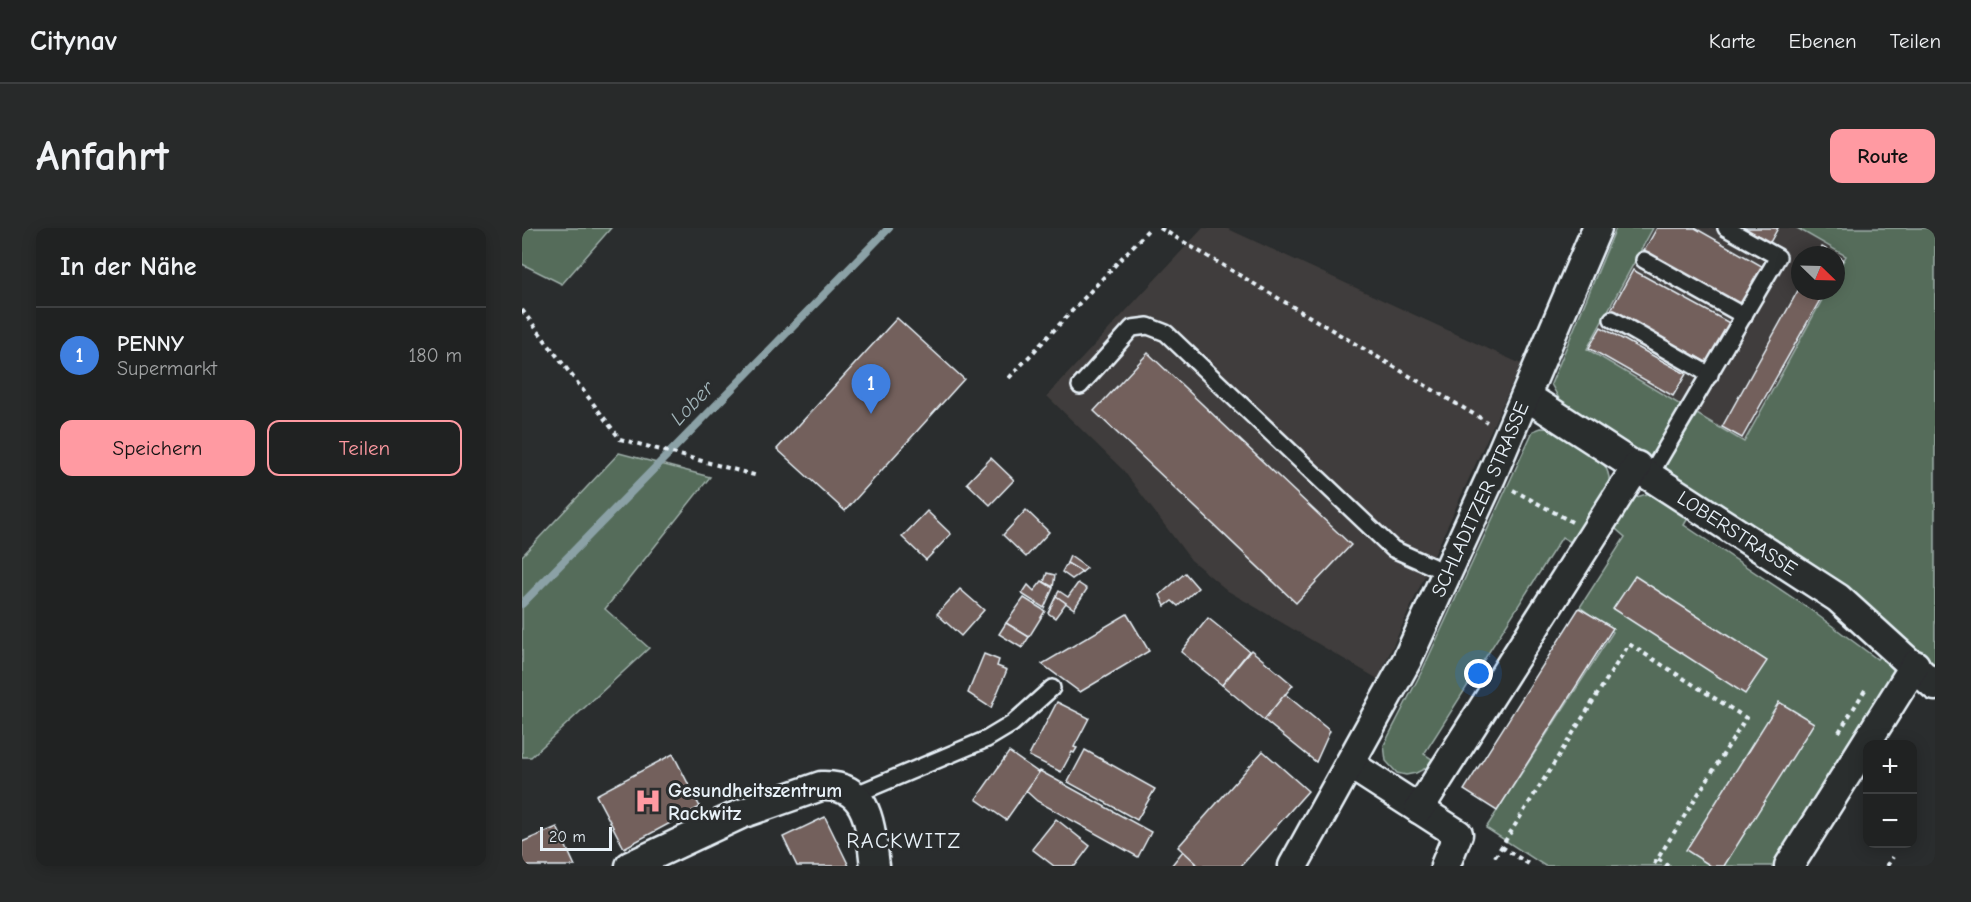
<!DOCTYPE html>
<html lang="de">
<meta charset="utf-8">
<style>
body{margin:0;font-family:"Comic Neue",sans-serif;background:#282a2a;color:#f1f3f6}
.controls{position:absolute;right:18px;bottom:18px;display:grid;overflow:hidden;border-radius:12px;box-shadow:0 3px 15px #0003}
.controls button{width:54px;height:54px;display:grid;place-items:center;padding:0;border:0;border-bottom:2px solid #3d3f40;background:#202222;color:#f1f3f6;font:30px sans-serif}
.compass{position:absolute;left:1269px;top:18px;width:54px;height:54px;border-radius:50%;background:#202222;box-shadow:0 3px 15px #0003;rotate:113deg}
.scale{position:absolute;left:18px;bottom:15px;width:72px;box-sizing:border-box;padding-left:6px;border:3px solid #e8f1f8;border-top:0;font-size:16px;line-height:21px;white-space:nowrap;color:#e8f1f8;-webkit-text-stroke:4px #2a2d2e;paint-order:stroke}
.you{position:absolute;left:957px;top:446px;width:21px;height:21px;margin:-15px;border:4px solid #fff;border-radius:50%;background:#1a73e8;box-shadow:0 0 0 9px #1a73e833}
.badge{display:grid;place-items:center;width:39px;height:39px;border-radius:50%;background:#ff9aa2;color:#fff;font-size:20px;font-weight:700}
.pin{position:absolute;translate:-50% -50px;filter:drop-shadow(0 2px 3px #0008)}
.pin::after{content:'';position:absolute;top:32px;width:21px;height:18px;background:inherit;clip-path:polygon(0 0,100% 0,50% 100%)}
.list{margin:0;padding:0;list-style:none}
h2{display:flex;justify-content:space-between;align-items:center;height:78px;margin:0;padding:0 24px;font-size:26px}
h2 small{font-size:20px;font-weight:400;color:#a2a4a5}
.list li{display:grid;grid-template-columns:39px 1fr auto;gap:18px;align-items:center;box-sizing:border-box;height:96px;padding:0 24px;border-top:2px solid #3d3f40}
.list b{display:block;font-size:22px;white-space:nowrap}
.list p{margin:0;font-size:20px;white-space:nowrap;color:#a2a4a5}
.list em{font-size:20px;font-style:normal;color:#a2a4a5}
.actions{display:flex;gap:12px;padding:18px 24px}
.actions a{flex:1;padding:14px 0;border:2px solid #ff9aa2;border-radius:12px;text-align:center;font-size:21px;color:#ff9aa2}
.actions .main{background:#ff9aa2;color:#111}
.map{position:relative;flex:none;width:1413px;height:638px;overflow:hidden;border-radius:12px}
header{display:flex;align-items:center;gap:36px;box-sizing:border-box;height:84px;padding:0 30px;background:#202222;border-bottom:2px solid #3d3f40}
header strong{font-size:28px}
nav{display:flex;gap:33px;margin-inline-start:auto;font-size:21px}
.intro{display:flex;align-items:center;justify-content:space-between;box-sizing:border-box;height:144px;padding:0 36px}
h1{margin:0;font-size:42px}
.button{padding:15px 27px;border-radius:12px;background:#ff9aa2;color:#111;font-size:21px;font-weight:700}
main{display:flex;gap:36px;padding:0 36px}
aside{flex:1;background:#202222;border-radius:12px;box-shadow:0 3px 15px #0003}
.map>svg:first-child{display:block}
.built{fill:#403d3c}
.green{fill:#546c5a;stroke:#9eaea9;stroke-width:1.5}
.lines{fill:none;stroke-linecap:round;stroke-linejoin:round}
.stream{stroke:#8ba1a6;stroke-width:8}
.building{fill:#73615c;stroke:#e8f1f8;stroke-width:1.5}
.service-casing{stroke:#e8f1f8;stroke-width:20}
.minor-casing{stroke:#e8f1f8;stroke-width:33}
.path{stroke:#e8f1f8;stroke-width:4;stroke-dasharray:4.5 4.5;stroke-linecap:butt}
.service{stroke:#2a2d2e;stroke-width:15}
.minor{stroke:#2a2d2e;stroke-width:28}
.labels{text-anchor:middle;stroke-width:6;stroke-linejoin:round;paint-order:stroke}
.street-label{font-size:20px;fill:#e8f1f8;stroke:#2a2d2e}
.poi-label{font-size:20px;font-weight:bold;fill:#e8f1f8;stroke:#2a2d2e;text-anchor:start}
.water-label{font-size:21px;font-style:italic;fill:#a2b5ba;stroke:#2a2d2e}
.quarter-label{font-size:22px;letter-spacing:1.5px;fill:#e8f1f8;stroke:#2a2d2e}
</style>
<header>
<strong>Citynav</strong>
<nav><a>Karte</a><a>Ebenen</a><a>Teilen</a></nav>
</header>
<div class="intro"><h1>Anfahrt</h1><a class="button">Route</a></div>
<main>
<aside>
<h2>In der Nähe<small></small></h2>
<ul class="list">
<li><span class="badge" style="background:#3f7fe0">1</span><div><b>PENNY</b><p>Supermarkt</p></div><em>180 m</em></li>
</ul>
<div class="actions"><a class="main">Speichern</a><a>Teilen</a></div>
</aside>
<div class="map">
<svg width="1413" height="638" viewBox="0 0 1413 638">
<rect width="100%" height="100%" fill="#2a2d2e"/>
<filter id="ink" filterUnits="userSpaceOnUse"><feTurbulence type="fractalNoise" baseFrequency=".0167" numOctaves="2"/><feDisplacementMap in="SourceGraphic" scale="12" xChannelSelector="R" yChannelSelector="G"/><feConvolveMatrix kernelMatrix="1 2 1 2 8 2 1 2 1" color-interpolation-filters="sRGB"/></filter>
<g filter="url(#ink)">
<g class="built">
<polygon points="681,0 704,0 999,136 856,451 706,363 669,332 601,242 525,168"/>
<polygon points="1131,0 1275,0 1324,28 1314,46 1314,27 1278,27 1278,63 1305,63 1222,214 1065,121"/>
</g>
<g class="green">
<polygon points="0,0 89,0 40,56 0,36"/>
<polygon points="1094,0 1131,0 1065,121 1162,179 1132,228 1123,230 1040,176 1029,156"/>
<polygon points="1275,0 1413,0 1413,444 1145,244 1144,236 1175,186 1222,214 1305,63 1314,63 1314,46 1324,28"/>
<path d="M 1019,200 C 1036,200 1048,209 1061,218 C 1112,248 1077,281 1056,318 L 1040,309 L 902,526 L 910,531 L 904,540 L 894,545 L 884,547 L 875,545 L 864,533 L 862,517 L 901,441 L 1011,203 Z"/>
<polygon points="97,225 188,249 83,381 127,420 9,529 0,529 0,328"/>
<polygon points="1128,265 1169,285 1162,297 1286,380 1355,431 1362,423 1373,441 1373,452 1257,638 1023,638 964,600 1091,404 1058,379 1103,309 1094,301 1092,291 1108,271"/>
</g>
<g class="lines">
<polyline class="stream" points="0,376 367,0"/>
</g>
<g class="building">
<polygon points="1135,0 1173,0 1245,41 1223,81 1122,23"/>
<polygon points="1219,0 1256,0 1247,16"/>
<polygon points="1300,19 1321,31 1314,43 1314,27 1296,27"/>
<polygon points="1111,42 1213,98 1191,138 1089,82"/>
<polygon points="1278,59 1278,63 1303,63 1220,210 1200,199"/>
<polygon points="375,90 442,151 323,283 255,221"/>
<polygon points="1079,99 1164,146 1151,168 1067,120"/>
<polygon points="626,125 829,317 774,375 572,183"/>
<polygon points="469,230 492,252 468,277 445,255"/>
<polygon points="504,282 527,304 504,329 481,307"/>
<polygon points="405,283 429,306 404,332 380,309"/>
<polygon points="548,328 565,340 560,344 545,335"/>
<polygon points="545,335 560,344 550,351 540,344"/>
<polygon points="525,345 533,347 531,359 522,354"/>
<polygon points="663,345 676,360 656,378 650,373 643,378 638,367"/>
<polygon points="1113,348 1245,433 1223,466 1091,381"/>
<polygon points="520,353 531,360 522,380 500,366 506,357 512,363"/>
<polygon points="556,355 565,361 552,381 534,368 537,363 546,369"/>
<polygon points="438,361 462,382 439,408 415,386"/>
<polygon points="534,368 544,375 533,390 526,385"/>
<polygon points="502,370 523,383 507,409 484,395"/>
<polygon points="1057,380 1091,400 975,583 942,562"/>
<polygon points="605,386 627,423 558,464 520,436"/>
<polygon points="686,390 727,423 700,457 659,424"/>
<polygon points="484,395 507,409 500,420 477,406"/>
<polygon points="729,422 771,457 742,492 700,457"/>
<polygon points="462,426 477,432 475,438 485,442 469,480 446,465"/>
<polygon points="763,466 808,503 794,534 742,492"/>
<polygon points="535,474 567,490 552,519 555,520 552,525 550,524 539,544 507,528"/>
<polygon points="1257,474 1292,495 1202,638 1189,638 1164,622"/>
<polygon points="563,522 633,561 615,592 546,554"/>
<polygon points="741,523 786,563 719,638 677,638 656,619"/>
<polygon points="487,524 517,545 484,592 454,571"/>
<polygon points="151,526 178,579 102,620 74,567"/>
<polygon points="518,543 629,604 616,629 515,573 504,563"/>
<polygon points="303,589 327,638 275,638 261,609"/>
<polygon points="534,591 568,618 553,638 532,638 510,621"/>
<polygon points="35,599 53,638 0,638 0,614"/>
<polygon points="661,623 674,635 671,638 649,638"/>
</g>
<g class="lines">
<defs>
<g id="service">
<polyline points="1122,32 1222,88"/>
<polyline points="1090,91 1188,147"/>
<polyline points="558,158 610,100 626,98 644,105 871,321 925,345"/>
<polyline points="1128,247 1256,29 1204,0"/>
<polyline points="332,567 465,511 490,496 530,460"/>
</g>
<g id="minor">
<path id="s1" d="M 1004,168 L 1316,370 L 1413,458"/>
<polyline points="829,537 936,606 923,638"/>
<polyline points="897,581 1115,238"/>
<path d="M 108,638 L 219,586 L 299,558 C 349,556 348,600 353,638"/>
<path id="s2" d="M 771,638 L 885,432 L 969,249 L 1075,0"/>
<polyline points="1267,638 1393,437"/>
</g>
</defs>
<use href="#service" class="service-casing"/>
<use href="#minor" class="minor-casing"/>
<g class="path">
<polyline points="638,0 965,194"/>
<polyline points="0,82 98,211 236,248"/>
<polyline points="487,150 628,0"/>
<polyline points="991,262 1050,294"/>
<polyline points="1317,504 1343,462"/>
<polyline points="980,619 1010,638"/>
<polyline points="973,629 1107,416 1224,490 1131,638"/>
<polyline points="1136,631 1146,638"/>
<polyline points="1365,638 1371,629"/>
</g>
<use href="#service" class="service"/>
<use href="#minor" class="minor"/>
</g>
</g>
<defs>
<symbol id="hospital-bare" viewBox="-9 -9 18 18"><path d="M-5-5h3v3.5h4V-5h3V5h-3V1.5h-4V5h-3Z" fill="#ff9aa2" stroke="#2a2d2e" stroke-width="2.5" paint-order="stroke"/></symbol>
</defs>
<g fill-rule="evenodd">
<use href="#hospital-bare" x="107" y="554" width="38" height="38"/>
</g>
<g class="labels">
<g class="street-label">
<text dy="7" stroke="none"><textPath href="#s2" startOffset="412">SCHLADITZER STRASSE</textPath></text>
<text dy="7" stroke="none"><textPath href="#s1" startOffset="252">LOBERSTRASSE</textPath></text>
</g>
<g class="poi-label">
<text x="146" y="569">Gesundheitszentrum<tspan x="146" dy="23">Rackwitz</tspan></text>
</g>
<g class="water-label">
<text transform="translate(170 175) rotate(-46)" y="7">Lober</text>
</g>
<g class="quarter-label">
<text x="382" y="620">RACKWITZ</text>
</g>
</g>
</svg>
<div class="controls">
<button>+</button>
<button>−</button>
</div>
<svg class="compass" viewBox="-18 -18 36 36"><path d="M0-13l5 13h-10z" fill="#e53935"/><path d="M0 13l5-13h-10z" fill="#a2a4a5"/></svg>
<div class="scale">20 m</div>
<div class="you"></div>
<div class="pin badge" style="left:349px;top:186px;background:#3f7fe0">1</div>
</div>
</main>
